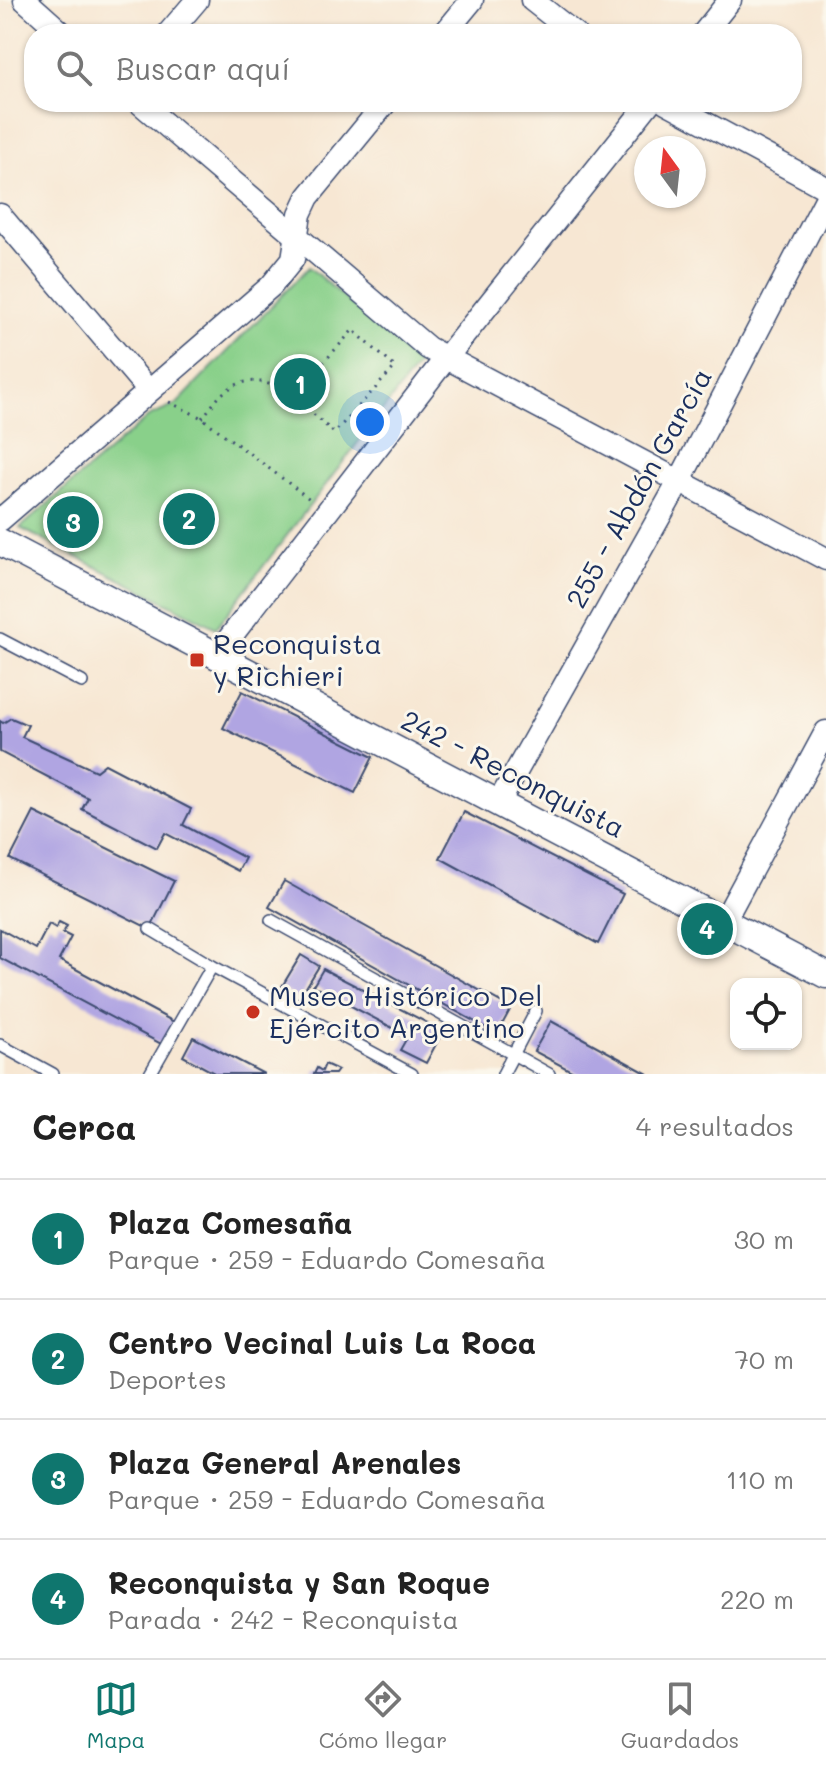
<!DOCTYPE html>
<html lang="es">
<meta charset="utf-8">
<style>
body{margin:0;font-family:Mali,sans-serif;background:#f2f2f2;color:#222}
.controls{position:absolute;right:24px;bottom:24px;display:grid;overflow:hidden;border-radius:16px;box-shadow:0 2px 6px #0004}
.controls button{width:72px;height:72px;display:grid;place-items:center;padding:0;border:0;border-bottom:2px solid #e0e0e0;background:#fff;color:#222;font:40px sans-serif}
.compass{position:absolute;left:634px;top:136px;width:72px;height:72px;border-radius:50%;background:#fff;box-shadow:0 2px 6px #0004;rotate:345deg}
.you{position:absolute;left:370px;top:422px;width:28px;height:28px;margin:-20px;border:6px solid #fff;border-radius:50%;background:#1a73e8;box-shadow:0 0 0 12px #1a73e833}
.badge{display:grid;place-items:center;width:52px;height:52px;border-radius:50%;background:#0f766e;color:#fff;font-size:26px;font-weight:700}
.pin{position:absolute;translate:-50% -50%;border:4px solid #fff;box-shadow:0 2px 8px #0006}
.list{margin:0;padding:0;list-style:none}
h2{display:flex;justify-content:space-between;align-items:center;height:104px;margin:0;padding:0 32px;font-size:34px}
h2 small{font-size:26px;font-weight:400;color:#767676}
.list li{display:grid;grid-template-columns:52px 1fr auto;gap:24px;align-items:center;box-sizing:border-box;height:120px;padding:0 32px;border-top:2px solid #e0e0e0}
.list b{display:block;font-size:30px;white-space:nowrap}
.list p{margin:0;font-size:26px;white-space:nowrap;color:#767676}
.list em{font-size:26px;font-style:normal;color:#767676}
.icon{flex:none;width:44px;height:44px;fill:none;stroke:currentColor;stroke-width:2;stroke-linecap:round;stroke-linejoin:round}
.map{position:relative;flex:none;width:826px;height:1074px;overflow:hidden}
.search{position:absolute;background:#fff;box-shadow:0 2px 6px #0004;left:24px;right:24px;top:24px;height:88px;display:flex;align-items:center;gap:20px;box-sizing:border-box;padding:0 28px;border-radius:32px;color:#767676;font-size:30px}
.sheet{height:584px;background:#fff}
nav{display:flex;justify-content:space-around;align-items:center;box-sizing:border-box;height:112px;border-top:2px solid #e0e0e0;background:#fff;font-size:22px;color:#767676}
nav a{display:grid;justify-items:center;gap:4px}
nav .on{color:#0f766e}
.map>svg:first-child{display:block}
.green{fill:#89d08a;stroke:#528074;stroke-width:2}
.building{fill:#b0a5e2}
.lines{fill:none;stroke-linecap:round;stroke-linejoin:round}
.service-casing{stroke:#3c4b70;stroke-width:14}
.minor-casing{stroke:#3c4b70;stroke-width:25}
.tertiary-casing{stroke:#3c4b70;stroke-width:29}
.path{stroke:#3c4b70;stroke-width:3;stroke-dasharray:2 6;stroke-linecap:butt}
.service{stroke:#fff;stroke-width:11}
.minor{stroke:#fff;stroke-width:22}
.tertiary{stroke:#fff;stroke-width:26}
.poi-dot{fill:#c8321e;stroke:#fbf7ec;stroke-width:3}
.labels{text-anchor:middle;stroke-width:6;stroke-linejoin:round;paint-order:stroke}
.street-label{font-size:28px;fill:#1b2f5e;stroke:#fbf7ec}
.poi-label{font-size:28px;fill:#1b2f5e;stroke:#fbf7ec;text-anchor:start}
</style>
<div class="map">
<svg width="826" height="1074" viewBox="0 0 826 1074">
<rect width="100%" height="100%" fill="#fbf7ec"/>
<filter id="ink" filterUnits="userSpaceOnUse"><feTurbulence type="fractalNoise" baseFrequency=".0125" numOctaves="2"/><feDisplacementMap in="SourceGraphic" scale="16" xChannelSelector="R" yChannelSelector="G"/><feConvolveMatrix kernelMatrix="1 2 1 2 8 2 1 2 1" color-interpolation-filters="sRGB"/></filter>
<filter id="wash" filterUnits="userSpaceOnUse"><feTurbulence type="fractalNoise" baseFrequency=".006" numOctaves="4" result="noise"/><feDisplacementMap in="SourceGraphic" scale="32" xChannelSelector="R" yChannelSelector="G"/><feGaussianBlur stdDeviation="1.8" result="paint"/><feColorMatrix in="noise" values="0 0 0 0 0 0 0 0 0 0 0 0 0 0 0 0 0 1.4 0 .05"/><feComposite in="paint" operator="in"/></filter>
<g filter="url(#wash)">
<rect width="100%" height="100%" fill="#f7e7d3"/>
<polygon class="green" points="309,267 419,363 216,628 20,528 148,417 176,405"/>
<g id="blocks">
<g class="building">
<polygon points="242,691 373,757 355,793 223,728"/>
<polygon points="11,718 28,725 22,737 96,771 105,764 191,809 183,825 245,858 238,871 165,833 157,848 82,809 88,798 0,752 0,721 3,723"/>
<polygon points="34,812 174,881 150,929 10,859"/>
<polygon points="464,812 623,894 598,944 440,858"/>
<polygon points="284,881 511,1008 497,1034 269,907"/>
<polygon points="59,922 67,926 63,933 71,937 59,960 176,1023 163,1045 0,958 0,929 36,949 49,924 56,928"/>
<polygon points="301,955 319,966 299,999 281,988"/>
<polygon points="323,969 443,1031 426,1063 400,1050 408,1036 313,986"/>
<polygon points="551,1021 648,1074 577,1074 534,1051"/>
<polygon points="193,1037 264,1074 216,1074 183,1056"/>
<polygon points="325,1064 338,1070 335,1074 314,1074 317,1068 322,1071"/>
</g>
</g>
</g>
<g filter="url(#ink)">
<use href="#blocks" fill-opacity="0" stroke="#3c4b70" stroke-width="2"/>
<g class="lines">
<defs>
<g id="service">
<polyline points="0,639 82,682"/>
<polyline points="271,920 549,1074"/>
<polyline points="150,929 212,966 412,1074"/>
<polyline points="0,1045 53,1074"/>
<polyline points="150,1074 212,966"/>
<polyline points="503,1074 536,1011"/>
</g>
<g id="minor">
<polyline points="25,0 63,34"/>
<polyline points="532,0 575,34"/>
<polyline points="168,34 197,0"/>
<polyline points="444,34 472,0"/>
<polyline points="703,34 730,0"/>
<polyline points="139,102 428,348 826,559"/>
<polyline points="666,102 826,188"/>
<polyline points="0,215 148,390"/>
<polyline points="0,520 271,286 293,259 300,214 308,197 386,102"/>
<polyline points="215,657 446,358 650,102"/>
<polyline points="499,802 679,482 826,199"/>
<polyline points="724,921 826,732"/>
</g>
<polyline id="tertiary" points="0,542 826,975"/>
</defs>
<use href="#service" class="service-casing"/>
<use href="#minor" class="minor-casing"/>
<use href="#tertiary" class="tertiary-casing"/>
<g class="path">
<polyline points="169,402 202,418 311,500"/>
<path d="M 202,418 C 210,409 217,397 227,390 C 267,362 307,409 334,433 L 395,367 L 353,330 L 293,396"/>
</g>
<use href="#service" class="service"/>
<use href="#minor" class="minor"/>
<use href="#tertiary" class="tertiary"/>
</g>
</g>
<g class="poi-dot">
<rect x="189" y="652" width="16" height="16" rx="4"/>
<circle cx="253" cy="1012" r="8"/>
</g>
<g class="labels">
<g class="street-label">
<text transform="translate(639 488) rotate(-61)" y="10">255 - Abdón García</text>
<text transform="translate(513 774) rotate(27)" y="10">242 - Reconquista</text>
</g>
<g class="poi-label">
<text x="213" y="654">Reconquista<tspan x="213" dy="32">y Richieri</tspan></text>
<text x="269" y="1006">Museo Histórico Del<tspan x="269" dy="32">Ejército Argentino</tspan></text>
</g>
</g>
</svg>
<div class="controls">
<button><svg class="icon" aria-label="locate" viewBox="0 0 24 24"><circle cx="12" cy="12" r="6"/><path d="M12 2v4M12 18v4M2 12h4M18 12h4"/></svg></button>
</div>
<svg class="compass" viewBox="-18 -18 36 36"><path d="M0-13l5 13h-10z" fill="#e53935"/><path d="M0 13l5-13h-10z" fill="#767676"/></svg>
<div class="you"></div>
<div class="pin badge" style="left:300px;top:384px">1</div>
<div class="pin badge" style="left:189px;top:519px">2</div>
<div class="pin badge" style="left:73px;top:522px">3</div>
<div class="pin badge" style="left:707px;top:929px">4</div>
<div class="search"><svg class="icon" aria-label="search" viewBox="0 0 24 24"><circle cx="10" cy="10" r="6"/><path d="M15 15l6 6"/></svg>Buscar aquí</div>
</div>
<section class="sheet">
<h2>Cerca<small>4 resultados</small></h2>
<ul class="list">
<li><span class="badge">1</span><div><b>Plaza Comesaña</b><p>Parque · 259 - Eduardo Comesaña</p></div><em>30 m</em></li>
<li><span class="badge">2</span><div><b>Centro Vecinal Luis La Roca</b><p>Deportes</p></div><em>70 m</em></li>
<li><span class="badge">3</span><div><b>Plaza General Arenales</b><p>Parque · 259 - Eduardo Comesaña</p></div><em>110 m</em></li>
<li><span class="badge">4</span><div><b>Reconquista y San Roque</b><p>Parada · 242 - Reconquista</p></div><em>220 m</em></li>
</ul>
</section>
<nav>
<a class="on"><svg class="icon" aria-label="map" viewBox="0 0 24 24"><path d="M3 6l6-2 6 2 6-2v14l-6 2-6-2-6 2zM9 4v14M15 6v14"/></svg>Mapa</a>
<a><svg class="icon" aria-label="directions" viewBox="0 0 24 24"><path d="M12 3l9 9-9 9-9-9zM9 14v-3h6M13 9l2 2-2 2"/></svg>Cómo llegar</a>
<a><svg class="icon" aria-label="saved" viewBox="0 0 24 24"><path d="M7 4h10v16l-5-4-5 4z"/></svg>Guardados</a>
</nav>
